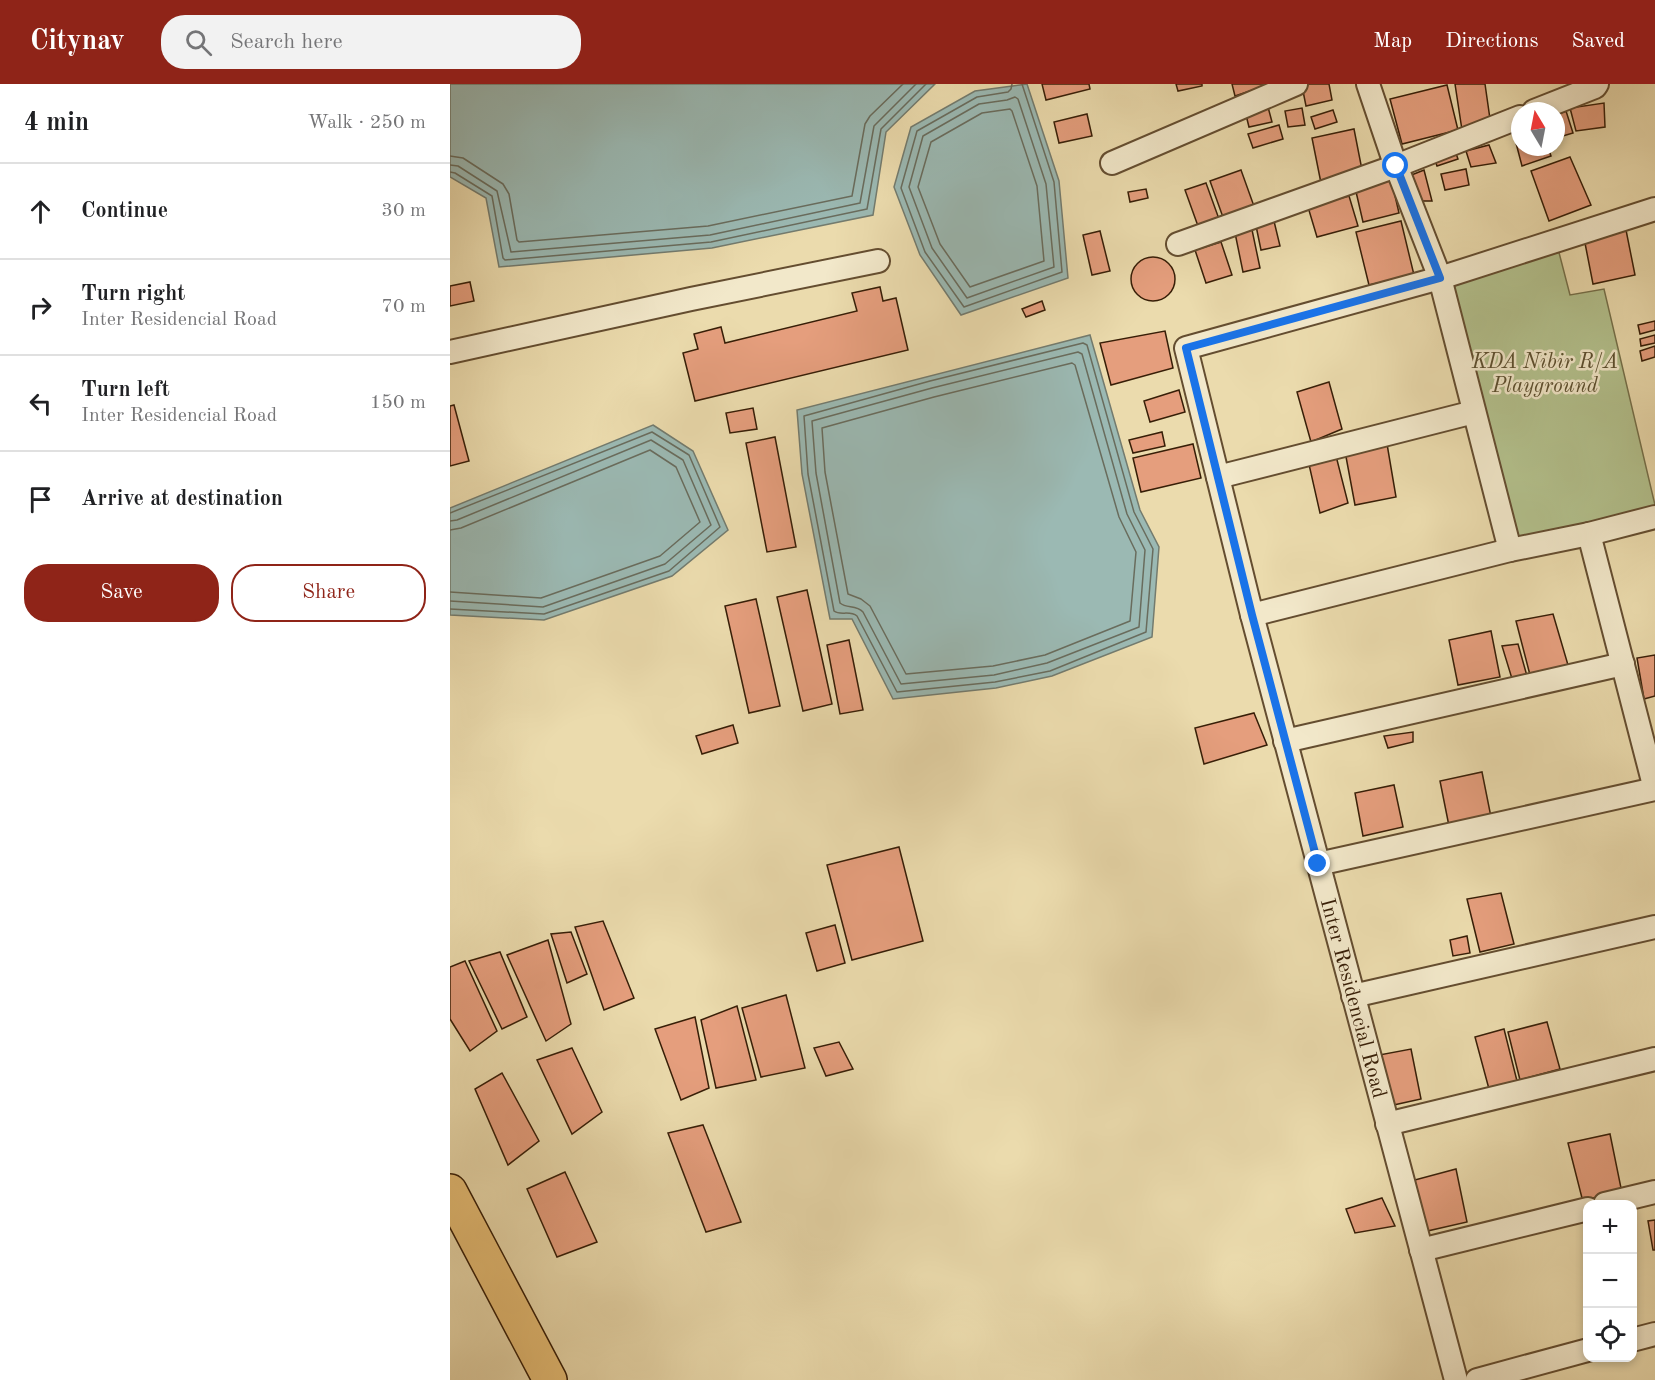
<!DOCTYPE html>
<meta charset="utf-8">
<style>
body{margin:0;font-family:"Old Standard TT",serif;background:#f2f2f2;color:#202124}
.controls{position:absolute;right:18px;bottom:18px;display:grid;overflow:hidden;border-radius:12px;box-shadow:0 3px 9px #0003}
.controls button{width:54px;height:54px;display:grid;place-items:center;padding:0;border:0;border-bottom:2px solid #e0e0e0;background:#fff;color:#202124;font:30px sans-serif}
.compass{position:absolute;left:1061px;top:18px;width:54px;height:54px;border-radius:50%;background:#fff;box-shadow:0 3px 9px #0003;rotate:350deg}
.stop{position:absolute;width:18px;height:18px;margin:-14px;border:4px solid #1a73e8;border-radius:50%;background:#fff}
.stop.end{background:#1a73e8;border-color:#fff;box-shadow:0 2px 6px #0008}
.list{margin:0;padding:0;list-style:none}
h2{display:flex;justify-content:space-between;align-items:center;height:78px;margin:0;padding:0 24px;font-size:26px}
h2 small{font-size:20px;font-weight:400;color:#757577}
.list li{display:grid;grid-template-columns:39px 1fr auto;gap:18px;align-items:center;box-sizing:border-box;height:96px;padding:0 24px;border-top:2px solid #e0e0e0}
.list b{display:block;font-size:22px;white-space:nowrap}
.list p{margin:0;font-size:20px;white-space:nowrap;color:#757577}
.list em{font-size:20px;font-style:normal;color:#757577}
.actions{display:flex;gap:12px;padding:18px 24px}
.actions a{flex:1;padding:14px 0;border:2px solid #8f2418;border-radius:24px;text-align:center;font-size:21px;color:#8f2418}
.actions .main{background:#8f2418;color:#fff}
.icon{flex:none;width:33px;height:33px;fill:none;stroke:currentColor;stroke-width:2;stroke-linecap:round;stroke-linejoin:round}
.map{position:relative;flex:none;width:1205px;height:1296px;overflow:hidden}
header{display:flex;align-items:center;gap:36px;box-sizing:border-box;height:84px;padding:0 30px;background:#8f2418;color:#fff}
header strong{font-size:28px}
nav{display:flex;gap:33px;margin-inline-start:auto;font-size:21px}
.search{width:420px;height:54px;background:#f2f2f2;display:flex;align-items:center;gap:15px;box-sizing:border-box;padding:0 21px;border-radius:24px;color:#757577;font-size:22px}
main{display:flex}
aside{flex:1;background:#fff}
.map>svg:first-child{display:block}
.green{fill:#b3c18d;stroke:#75704a;stroke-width:1.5}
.water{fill:#9bb9b3;stroke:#737b6e;stroke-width:1.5}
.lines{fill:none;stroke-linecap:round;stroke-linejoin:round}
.shore{stroke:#696c5d;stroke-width:1.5}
.building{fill:#e59e7d;stroke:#371e07;stroke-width:1.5}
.minor-casing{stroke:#644d30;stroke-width:26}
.trunk-casing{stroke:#371e07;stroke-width:36}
.minor{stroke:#f2e8ca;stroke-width:22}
.trunk{stroke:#e6be76;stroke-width:33}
.route{stroke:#1a73e8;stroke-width:8}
.labels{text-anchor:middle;stroke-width:5;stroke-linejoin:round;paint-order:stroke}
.park-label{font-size:21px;font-style:italic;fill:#5c4f2f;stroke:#f2e8ca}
.street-label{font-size:21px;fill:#371e07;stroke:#f2e8ca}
</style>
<header>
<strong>Citynav</strong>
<div class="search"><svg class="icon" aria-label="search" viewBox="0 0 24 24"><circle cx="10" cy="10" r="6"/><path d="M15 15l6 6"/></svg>Search here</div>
<nav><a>Map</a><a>Directions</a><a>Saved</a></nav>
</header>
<main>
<aside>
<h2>4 min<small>Walk · 250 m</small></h2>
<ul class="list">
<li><svg class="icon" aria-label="ahead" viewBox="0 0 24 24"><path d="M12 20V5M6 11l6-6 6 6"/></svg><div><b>Continue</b></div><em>30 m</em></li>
<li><svg class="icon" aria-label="right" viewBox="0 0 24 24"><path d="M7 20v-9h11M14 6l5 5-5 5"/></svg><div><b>Turn right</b><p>Inter Residencial Road</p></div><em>70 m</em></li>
<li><svg class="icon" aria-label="left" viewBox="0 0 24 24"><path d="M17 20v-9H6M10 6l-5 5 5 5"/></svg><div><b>Turn left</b><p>Inter Residencial Road</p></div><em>150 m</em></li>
<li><svg class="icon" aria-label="arrive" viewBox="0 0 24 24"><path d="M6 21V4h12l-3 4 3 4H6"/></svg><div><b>Arrive at destination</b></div></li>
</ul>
<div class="actions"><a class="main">Save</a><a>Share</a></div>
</aside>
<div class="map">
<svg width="1205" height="1296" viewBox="0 0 1205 1296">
<rect width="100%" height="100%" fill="#ebdbad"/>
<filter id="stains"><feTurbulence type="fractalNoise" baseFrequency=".00333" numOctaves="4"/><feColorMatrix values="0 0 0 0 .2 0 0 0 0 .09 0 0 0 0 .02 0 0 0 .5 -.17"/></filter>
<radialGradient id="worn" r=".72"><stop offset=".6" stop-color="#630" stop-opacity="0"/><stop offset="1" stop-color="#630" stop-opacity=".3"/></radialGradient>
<polygon class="green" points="1106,157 1120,211 1154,205 1205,421 1205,433 1060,466 990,194"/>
<g class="water">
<polygon points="0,0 485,0 436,48 423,131 262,164 49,183 36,114 0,93"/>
<polygon points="577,0 609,97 618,194 511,231 470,171 444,103 461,43 525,7"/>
<polygon points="640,251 690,426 709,463 702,553 602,592 546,604 443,615 402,535 380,535 352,390 347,326"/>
<polygon points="203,341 243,367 278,446 222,492 94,536 0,531 0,424"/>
</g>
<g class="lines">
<g class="shore">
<polyline points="562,0 561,5 558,8 527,13 467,47 451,104 475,168 514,223 612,188 604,98 572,0"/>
<polygon points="565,13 568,15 596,100 604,183 517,214 482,164 459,103 473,52 529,20 557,16"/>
<polygon points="560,25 562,27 587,102 594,177 520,203 490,160 468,103 481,58 532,29"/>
<polyline points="0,72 13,74 53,100 59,110 67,156 69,158 258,142 402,112 415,40 420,32 453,0"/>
<polyline points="0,81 8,82 47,107 61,168 260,151 410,119 424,42 466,0"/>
<polyline points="0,88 5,89 42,112 53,174 55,176 261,158 417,125 431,45 476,0"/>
<path d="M 633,259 L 637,261 L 684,428 L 703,465 L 696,548 L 600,587 L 545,598 L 447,608 L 407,532 C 400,526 390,532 384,527 L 358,390 L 354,332 L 480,297 Z"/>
<path d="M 628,268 L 632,270 L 677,430 L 695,466 L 689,543 L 597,579 L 544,591 L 451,600 L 413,528 C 406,520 397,525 390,519 L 366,389 L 362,337 L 482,304 Z"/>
<polygon points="622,279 625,281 669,433 686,468 680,537 595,571 543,582 456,590 420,522 411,515 398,510 375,388 372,344 484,313"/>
<polyline points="0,429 202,348 239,371 270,443 219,487 94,530 0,525"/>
<polyline points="0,437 7,436 201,356 233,376 261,441 215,480 93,523 0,517"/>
<polyline points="0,446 11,444 200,366 226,383 250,438 210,472 91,514 0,508"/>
</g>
</g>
<g class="building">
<polygon points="592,0 639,0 640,5 596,16"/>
<polygon points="726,0 752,0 752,2 728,7"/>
<polygon points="782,0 821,0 785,12"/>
<polygon points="859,0 879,0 882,16 856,22 852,2"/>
<polygon points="1005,0 1035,0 1041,42 1012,46"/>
<polygon points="997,1 1008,46 952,60 940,15"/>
<polygon points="1154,19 1155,43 1126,47 1120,24"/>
<polygon points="818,23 822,38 799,43 795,27"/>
<polygon points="852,24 855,41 838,43 835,27"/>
<polygon points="883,26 887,38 865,45 861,33"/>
<polygon points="1116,27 1123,49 1106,54 1106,31"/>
<polygon points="637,30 642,52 609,59 604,38"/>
<polygon points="1070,37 1070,63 1098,63 1101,72 1072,82 1061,40"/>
<polygon points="829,41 833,55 803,64 798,50"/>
<polygon points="904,45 913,91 871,99 862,54"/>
<polygon points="1039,61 1046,79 1021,83 1016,67"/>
<polygon points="1004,64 1008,75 987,82 983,70"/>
<polygon points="1120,73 1141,121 1099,137 1081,87"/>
<polygon points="1016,85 1019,101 995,106 991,90"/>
<polygon points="791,86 805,125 774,136 760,97"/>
<polygon points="974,86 982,117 967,117 959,92"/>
<polygon points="940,90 949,129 913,138 904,99"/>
<polygon points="756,99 769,135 748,142 735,106"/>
<polygon points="696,105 698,114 680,118 678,108"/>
<polygon points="899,112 908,142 867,153 858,123"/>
<polygon points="823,133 830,162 811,166 805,137"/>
<polygon points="951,137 964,191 919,201 906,148"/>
<polygon points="801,141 810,184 793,188 784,144"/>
<polygon points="1176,146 1185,191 1143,200 1134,154"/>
<polygon points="650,147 660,187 642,191 633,151"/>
<polygon points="771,158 782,191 756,199 745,166"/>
<circle cx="703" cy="195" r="22"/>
<polygon points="20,198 24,217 0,222 0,202"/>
<polygon points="430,203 433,217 446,214 458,266 245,317 233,269 248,265 244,250 271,243 275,259 407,227 402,209"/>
<polygon points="592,217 595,226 576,233 572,225"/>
<polygon points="1205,237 1205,246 1190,250 1188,241"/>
<polygon points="715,247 723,284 661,301 650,259"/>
<polygon points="1205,251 1205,259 1191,262 1190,255"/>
<polygon points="1205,262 1205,273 1192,277 1190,267"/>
<polygon points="879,298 892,345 861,358 847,308"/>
<polygon points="729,306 735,328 700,338 694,317"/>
<polygon points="4,321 19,377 0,382 0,322"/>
<polygon points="303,324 307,345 280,349 276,329"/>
<polygon points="712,348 715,362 683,369 679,356"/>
<polygon points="325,353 346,463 317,468 296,359"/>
<polygon points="936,354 946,413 905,421 894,362"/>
<polygon points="743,360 751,394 691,408 683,374"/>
<polygon points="885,368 898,419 870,429 858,376"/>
<polygon points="357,506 382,620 353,627 327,513"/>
<polygon points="306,515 330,622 299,629 275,522"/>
<polygon points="1103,530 1118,581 1080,591 1066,537"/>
<polygon points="1041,547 1050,593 1008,601 999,556"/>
<polygon points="399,556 413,626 390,630 377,561"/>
<polygon points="1068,560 1077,592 1063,598 1052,562"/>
<polygon points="1205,571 1205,612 1194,615 1187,574"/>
<polygon points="804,629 817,661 754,680 745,644"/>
<polygon points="283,641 288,659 252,670 246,652"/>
<polygon points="963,648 963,658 938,664 934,652"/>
<polygon points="1032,688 1041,733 999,742 990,697"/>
<polygon points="944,701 953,743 913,752 905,709"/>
<polygon points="449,763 473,857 402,876 377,781"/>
<polygon points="1051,809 1064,860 1030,868 1017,815"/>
<polygon points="153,837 184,914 154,926 125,843"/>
<polygon points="385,841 395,879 367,887 356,849"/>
<polygon points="121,848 137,890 117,899 101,850"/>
<polygon points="1017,852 1020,869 1003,872 1000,856"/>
<polygon points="98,856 121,940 96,957 57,871"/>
<polygon points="50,868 77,933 52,945 19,877"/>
<polygon points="15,877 47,947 20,967 0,935 0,883"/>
<polygon points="336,911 355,984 311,993 292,924"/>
<polygon points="287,922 306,996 266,1004 251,936"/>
<polygon points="245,933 259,1004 231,1016 205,945"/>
<polygon points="1097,938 1110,985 1070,996 1058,948"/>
<polygon points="1054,945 1067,997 1039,1005 1025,953"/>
<polygon points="389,958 403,985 376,992 364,964"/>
<polygon points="122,964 152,1028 122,1050 87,976"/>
<polygon points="961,965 971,1015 939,1022 929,971"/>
<polygon points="52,989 89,1057 58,1081 25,1005"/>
<polygon points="253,1041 291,1138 256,1148 218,1049"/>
<polygon points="1160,1050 1171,1104 1133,1118 1118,1059"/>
<polygon points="1006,1085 1017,1138 973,1148 961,1097"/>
<polygon points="115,1088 147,1158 107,1173 77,1105"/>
<polygon points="932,1114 945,1142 905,1149 896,1125"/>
<polygon points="1205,1136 1205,1166 1203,1166 1198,1137"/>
</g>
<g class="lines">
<defs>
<g id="minor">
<polyline points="918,0 943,74 990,194 1060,466"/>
<polyline points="1084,27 1145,3 1147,0"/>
<polyline points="662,79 846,0"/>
<polyline points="728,160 946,82 1070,33"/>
<polyline points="0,268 241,215 428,177"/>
<polyline points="768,393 1024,328"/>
<polyline points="1139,450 1205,705"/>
<polyline points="802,531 1060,466 1139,450 1205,433"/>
<polyline points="835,657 1173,580"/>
<polyline points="868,780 1205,705"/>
<polyline points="903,912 1205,843"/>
<polyline points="937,1040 1205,975"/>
<polyline points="1155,1120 1205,1108"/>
<polyline points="971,1166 1138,1125"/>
<polyline points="1182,1256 1205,1250"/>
<polyline points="1006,1296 802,531 736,264 990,194 1205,125"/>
<polyline points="1027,1296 1138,1266"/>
</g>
<polyline id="trunk" points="0,1107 100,1296"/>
</defs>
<use href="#minor" class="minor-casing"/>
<use href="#trunk" class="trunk-casing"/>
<use href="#minor" class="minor"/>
<use href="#trunk" class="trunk"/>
</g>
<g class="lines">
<polyline class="route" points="868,780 802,531 736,264 990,194 946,82"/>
</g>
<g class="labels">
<g class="park-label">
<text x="1095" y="284">KDA Nibir R/A<tspan x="1095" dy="24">Playground</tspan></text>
</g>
<g class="street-label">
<text transform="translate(904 914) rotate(75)" y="7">Inter Residencial Road</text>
</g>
</g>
<rect width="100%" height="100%" filter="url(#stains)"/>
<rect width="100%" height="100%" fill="url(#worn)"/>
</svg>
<div class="controls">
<button>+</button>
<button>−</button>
<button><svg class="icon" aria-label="locate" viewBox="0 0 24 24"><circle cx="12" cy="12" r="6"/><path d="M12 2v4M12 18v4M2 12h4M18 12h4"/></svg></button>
</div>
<svg class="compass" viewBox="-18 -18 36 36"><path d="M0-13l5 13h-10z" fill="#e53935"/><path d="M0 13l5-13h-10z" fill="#757577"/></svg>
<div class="stop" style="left:946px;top:82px"></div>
<div class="stop end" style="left:868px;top:780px"></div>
</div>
</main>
